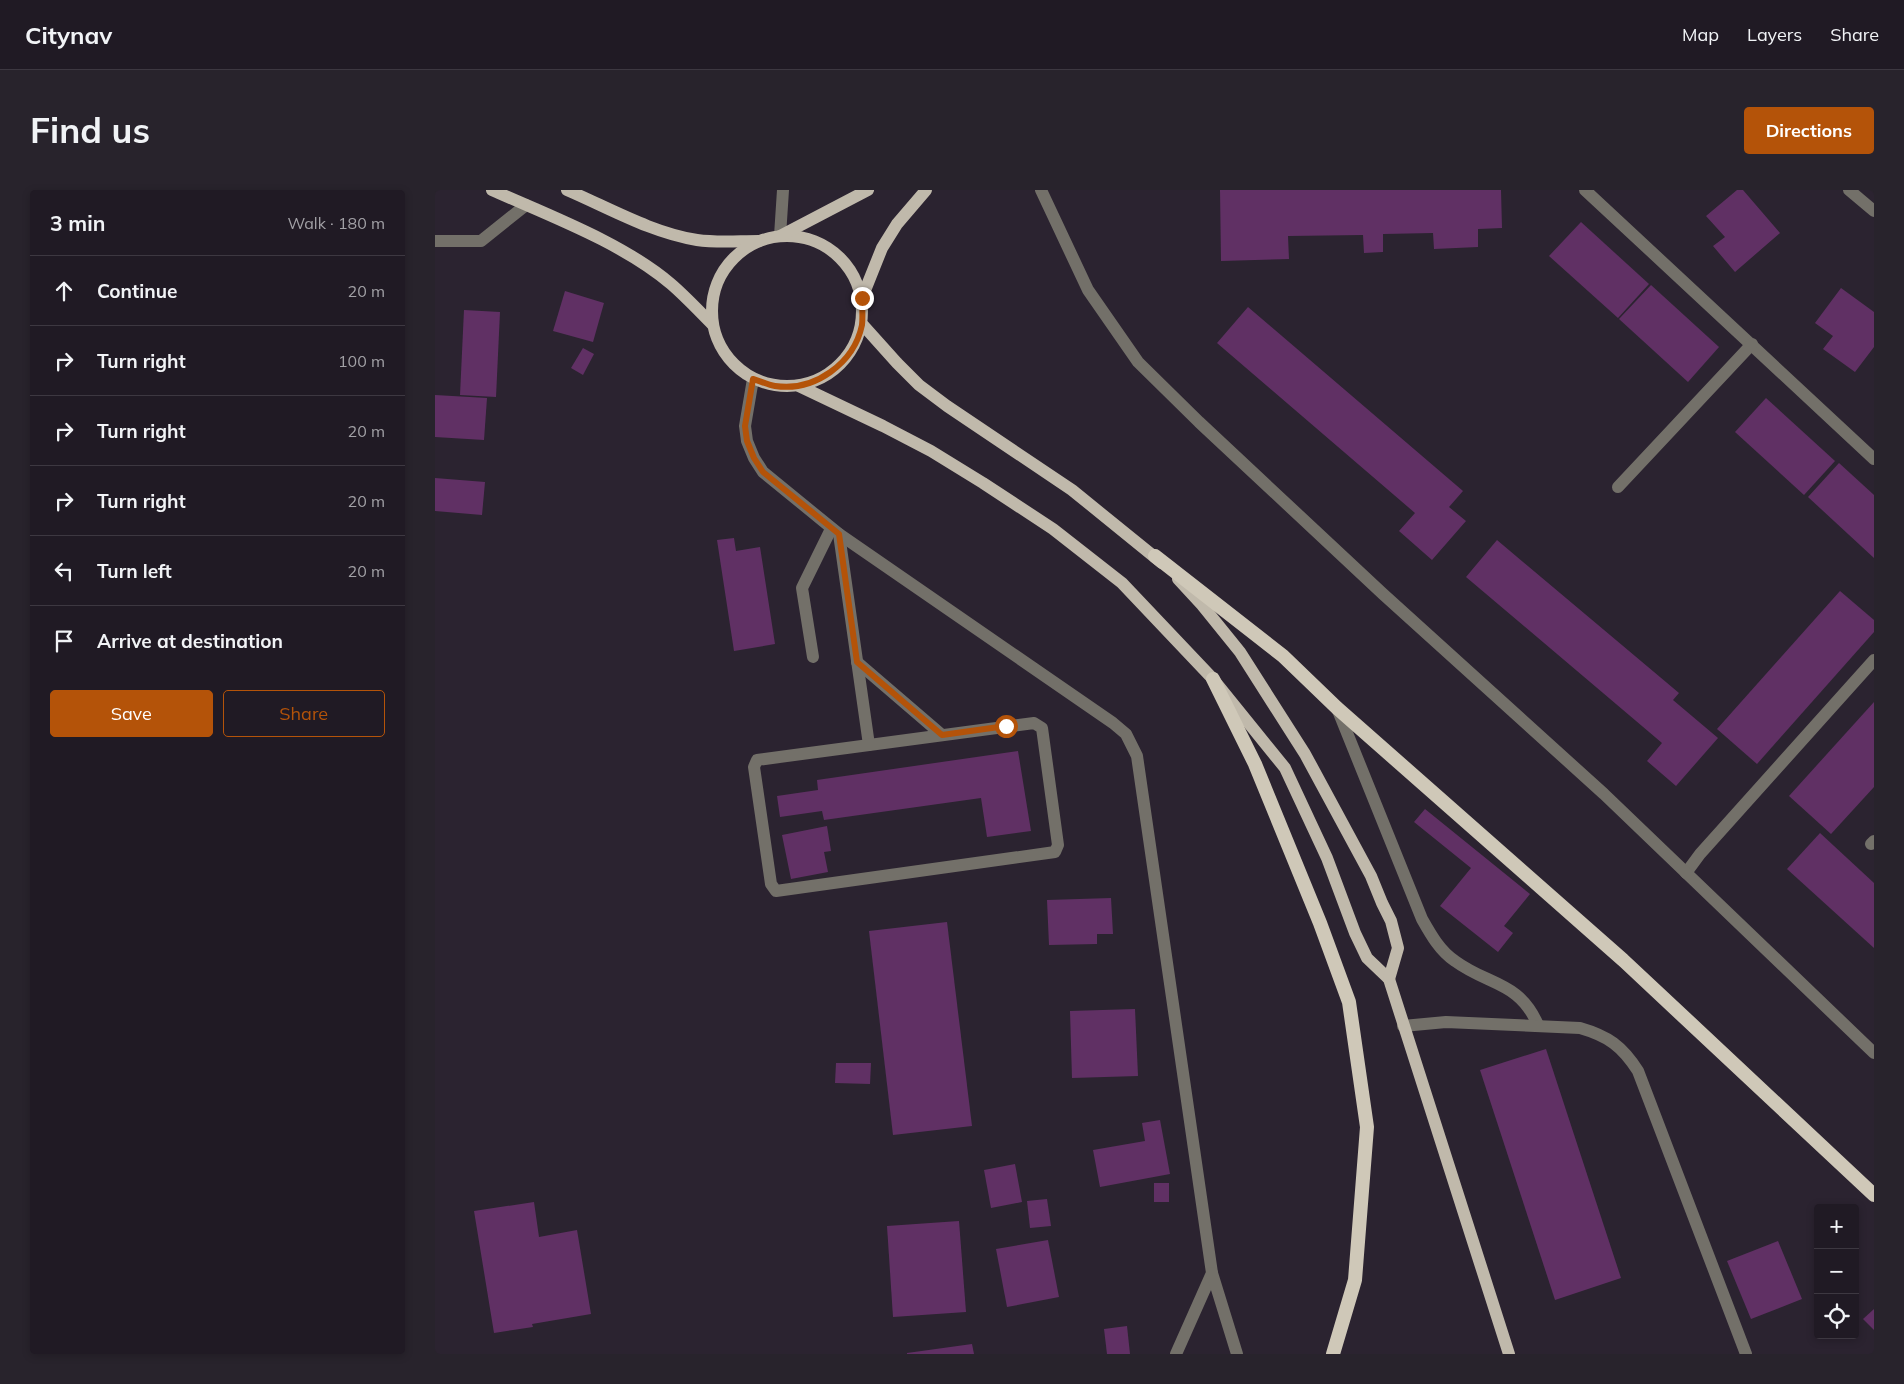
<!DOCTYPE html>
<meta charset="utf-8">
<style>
body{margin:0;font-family:Mulish,sans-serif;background:#28232c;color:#f1f3f6}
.controls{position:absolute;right:15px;bottom:15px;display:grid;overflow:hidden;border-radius:5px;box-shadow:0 2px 8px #0003}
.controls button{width:45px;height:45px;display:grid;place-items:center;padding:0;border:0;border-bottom:1px solid #3d3841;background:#201a24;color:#f1f3f6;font:25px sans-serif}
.stop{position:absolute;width:15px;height:15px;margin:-11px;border:4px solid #b45309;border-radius:50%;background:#fff}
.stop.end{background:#b45309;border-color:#fff;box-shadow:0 1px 5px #0008}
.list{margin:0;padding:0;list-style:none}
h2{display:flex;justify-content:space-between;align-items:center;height:65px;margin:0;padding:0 20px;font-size:21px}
h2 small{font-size:16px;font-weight:400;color:#a2a1a6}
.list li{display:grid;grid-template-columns:32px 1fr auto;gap:15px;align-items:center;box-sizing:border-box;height:70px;padding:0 20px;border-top:1px solid #3d3841}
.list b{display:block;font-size:19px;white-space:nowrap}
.list em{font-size:16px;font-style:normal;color:#a2a1a6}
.actions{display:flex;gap:10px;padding:15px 20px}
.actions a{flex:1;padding:11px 0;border:1px solid #b45309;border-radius:5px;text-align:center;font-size:18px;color:#b45309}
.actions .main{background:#b45309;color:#fff}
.icon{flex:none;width:28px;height:28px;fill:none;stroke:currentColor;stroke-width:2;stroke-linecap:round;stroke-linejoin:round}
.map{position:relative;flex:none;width:1439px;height:1164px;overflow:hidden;border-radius:5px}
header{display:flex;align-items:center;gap:30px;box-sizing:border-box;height:70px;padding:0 25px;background:#201a24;border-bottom:1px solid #3d3841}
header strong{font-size:24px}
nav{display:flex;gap:28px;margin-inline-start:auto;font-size:18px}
.intro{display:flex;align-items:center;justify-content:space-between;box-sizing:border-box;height:120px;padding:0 30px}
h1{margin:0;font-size:35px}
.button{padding:12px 22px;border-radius:5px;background:#b45309;color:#fff;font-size:18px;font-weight:700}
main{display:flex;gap:30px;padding:0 30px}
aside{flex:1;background:#201a24;border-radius:5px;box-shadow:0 2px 8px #0003}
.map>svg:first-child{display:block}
.building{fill:#603064}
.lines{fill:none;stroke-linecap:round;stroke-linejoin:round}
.service{stroke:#737069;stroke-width:12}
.minor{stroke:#737069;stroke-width:12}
.primary{stroke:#c0b9ab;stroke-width:12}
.trunk{stroke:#cfc8b8;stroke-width:14}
.route{stroke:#b45309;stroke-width:6}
</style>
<header>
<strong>Citynav</strong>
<nav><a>Map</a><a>Layers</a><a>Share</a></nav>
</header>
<div class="intro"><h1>Find us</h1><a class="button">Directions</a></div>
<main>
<aside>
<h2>3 min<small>Walk · 180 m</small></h2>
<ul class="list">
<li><svg class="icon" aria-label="ahead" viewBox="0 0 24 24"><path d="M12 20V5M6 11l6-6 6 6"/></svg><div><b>Continue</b></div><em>20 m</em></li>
<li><svg class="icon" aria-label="right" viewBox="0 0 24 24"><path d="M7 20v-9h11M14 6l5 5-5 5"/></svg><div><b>Turn right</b></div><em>100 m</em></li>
<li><svg class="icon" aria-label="right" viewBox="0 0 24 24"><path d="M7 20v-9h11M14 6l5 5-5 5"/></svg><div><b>Turn right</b></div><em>20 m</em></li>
<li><svg class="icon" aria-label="right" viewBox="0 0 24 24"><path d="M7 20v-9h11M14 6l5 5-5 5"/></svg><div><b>Turn right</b></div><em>20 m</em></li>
<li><svg class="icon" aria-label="left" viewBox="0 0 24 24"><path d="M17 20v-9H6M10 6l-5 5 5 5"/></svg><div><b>Turn left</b></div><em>20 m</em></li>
<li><svg class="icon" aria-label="arrive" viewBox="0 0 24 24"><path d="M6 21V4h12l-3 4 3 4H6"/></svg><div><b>Arrive at destination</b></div></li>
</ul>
<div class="actions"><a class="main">Save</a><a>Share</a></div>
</aside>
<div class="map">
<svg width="1439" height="1164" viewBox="0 0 1439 1164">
<rect width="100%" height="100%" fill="#2b2330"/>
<g class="building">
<polygon points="785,0 1066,0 1067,38 1043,39 1043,57 999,59 998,43 948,44 948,62 929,63 928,45 853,46 854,69 786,71"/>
<polygon points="1302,0 1308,0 1345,43 1300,82 1278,56 1290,47 1271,26"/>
<polygon points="1146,32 1214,94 1183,128 1114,66"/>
<polygon points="1216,95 1284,157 1253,192 1184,129"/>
<polygon points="1406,98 1439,122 1439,157 1420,182 1388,159 1398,146 1380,133"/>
<polygon points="130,101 169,113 158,152 118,141"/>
<polygon points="813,117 1028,301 1014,317 1031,331 997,370 964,341 980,323 782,153"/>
<polygon points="29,120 65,122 61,207 25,205"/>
<polygon points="148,158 159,164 148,185 136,178"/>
<polygon points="0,205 52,208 49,250 0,247"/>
<polygon points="1331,208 1400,271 1369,305 1300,242"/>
<polygon points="1404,273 1439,305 1439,368 1373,307"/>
<polygon points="0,288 50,292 47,325 0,321"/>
<polygon points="299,348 301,361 325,357 340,454 299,461 282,350"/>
<polygon points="1062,350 1244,503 1238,510 1283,548 1241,596 1212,571 1227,553 1031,387"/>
<polygon points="1405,401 1439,430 1439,442 1322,574 1282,539"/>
<polygon points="1439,512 1439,597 1396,644 1354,606"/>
<polygon points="583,561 596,641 552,647 546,608 389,630 387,621 345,627 342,606 383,600 382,590"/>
<polygon points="990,619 1095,704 1069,736 1078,743 1063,762 1005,716 1036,678 979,632"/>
<polygon points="392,636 396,661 389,662 393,682 356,689 347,645"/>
<polygon points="1385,643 1439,693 1439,758 1352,679"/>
<polygon points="676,708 678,744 662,744 662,754 614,755 612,710"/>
<polygon points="512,732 537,936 458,945 434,741"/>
<polygon points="700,819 703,886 637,888 635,821"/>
<polygon points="1111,859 1186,1088 1120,1110 1045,880"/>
<polygon points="401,873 436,873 435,894 400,893"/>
<polygon points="725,930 735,984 665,997 658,960 710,951 707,933"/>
<polygon points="580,974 587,1012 556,1018 549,980"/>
<rect x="719" y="993" width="15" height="19"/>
<polygon points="612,1009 616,1036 595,1038 592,1011"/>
<polygon points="99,1012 104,1047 142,1040 156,1124 97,1134 98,1137 59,1143 39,1021"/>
<polygon points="524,1031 531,1122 458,1127 452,1036"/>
<polygon points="613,1050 624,1107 572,1117 561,1059"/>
<polygon points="1343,1051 1367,1109 1316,1129 1292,1071"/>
<polygon points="1439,1119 1439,1140 1428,1129"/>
<polygon points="692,1136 695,1164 672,1164 669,1139"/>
<polygon points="537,1154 539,1164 472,1164 472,1163"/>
</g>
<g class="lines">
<g class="service">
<polyline points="1414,0 1439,21"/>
<polyline points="404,344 678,533 691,544 702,566 777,1083 741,1164"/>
<path d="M 902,518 L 987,729 C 996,745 1005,761 1020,771 C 1054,796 1084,791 1103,835"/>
<polyline points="1251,683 1265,664 1439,470"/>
<path d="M 968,836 L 1011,832 L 1145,838 C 1173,846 1187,856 1203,881 L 1311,1164"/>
<polyline points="777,1083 802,1164"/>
</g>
<g class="minor">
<polyline points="606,0 653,100 703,172 764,232 948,404 1169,604 1439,863"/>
<polyline points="1150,0 1439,269"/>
<polyline points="345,46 348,0"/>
<polyline points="0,51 46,51 91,15"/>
<polyline points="318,189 310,236 312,251 319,268 328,282 404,344 434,555"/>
<polyline points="1183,297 1317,154"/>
<polyline points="378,467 367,398 396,339"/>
<polyline points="422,472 507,545"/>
<polygon points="599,533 607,538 623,655 620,662 341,701 336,694 319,577 322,570"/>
<polyline points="1436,654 1439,651"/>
</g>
<g class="primary">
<path d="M 57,0 C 115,26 188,53 236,94 C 250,106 264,121 277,134"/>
<path d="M 132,0 C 174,18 217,43 262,50 C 282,53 303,51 324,51"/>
<circle cx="352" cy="121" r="75"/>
<polyline points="345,46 433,0"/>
<polyline points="427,108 447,58 462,34 491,0"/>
<polyline points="427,134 462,173 484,195 512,216 637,300 727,373"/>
<polyline points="364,196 448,236 496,261 548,293 618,339 687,393 778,489 850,578 892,668 920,743 932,768 954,789 1074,1164"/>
<polyline points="743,389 767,415 805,462 870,564 936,686 947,713 956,731 963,758 954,789"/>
</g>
<g class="trunk">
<polyline points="720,366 848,466 902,518 1188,770 1439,1005"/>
<polyline points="778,489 820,574 885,733 914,812 932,937 920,1090 898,1164"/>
</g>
</g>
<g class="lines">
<path class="route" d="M 427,108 C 427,116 428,126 427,135 C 419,173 380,202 340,196 C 333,195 325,191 318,189 L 310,236 L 312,251 L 319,268 L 328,282 L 404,344 L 422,472 L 507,545 L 571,536"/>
</g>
</svg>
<div class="controls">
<button>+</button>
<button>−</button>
<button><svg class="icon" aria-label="locate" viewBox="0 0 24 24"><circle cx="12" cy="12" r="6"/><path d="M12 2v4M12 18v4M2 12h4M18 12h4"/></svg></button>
</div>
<div class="stop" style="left:571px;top:536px"></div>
<div class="stop end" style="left:427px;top:108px"></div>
</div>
</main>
